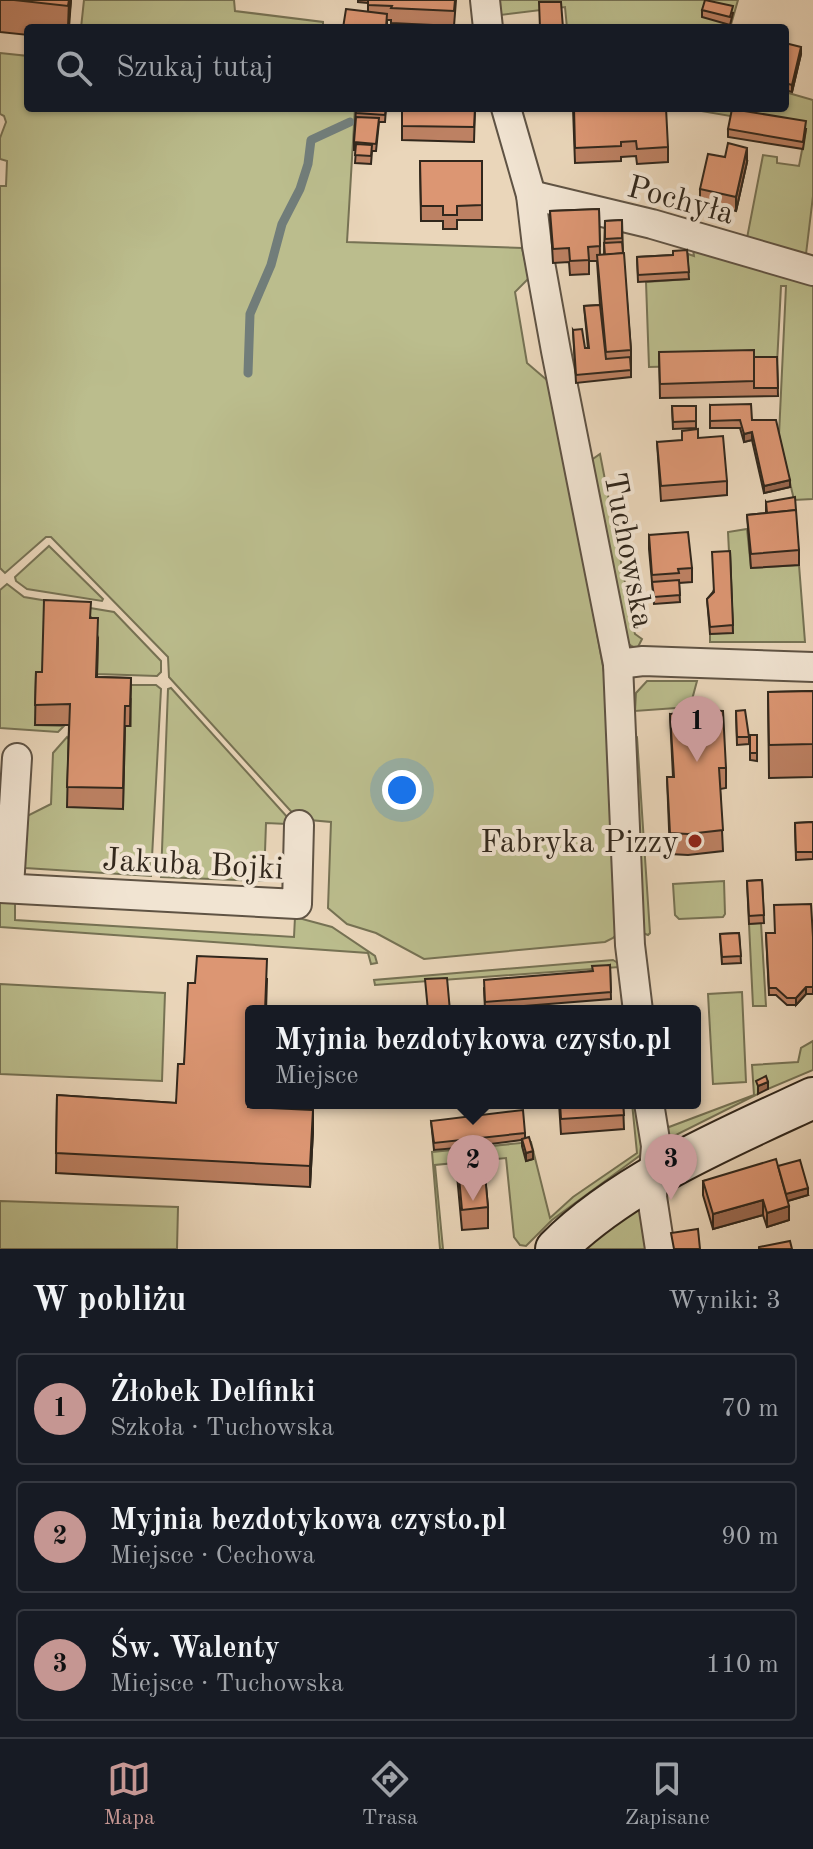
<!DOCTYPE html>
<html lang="pl">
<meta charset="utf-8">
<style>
body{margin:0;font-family:"Old Standard TT",serif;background:#20242c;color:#f1f3f6}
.you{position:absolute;left:402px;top:790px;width:28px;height:28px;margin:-20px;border:6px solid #fff;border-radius:50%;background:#1a73e8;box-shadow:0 0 0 12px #1a73e833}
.badge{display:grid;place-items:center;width:52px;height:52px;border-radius:50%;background:#c59692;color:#111;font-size:26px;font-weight:700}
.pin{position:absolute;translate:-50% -66px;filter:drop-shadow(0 2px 4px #0008)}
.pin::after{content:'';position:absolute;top:42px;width:28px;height:24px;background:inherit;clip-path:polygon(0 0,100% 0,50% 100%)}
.popup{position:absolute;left:245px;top:1005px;width:456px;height:104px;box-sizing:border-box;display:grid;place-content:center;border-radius:8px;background:#171b24;filter:drop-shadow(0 2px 6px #0005);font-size:26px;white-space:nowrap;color:#9ea1a6}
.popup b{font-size:30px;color:#f1f3f6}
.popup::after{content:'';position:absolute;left:50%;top:100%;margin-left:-16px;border:16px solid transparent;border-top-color:#171b24}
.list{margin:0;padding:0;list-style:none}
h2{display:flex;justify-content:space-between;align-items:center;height:104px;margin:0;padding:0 32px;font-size:34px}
h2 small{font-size:26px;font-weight:400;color:#9ea1a6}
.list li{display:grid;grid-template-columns:52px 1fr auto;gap:24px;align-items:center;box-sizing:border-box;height:112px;margin:0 16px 16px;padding:0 16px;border:2px solid #363941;border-radius:8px}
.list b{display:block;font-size:30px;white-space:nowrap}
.list p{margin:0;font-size:26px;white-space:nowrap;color:#9ea1a6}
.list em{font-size:26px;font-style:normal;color:#9ea1a6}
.icon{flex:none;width:44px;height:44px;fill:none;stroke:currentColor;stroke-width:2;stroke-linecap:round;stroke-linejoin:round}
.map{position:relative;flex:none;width:813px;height:1249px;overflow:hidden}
.search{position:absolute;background:#171b24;box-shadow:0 2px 6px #0004;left:24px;right:24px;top:24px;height:88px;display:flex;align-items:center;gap:20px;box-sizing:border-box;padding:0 28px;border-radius:8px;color:#9ea1a6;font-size:30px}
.sheet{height:488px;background:#171b24}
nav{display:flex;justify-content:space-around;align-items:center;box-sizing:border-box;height:112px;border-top:2px solid #363941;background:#171b24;font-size:22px;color:#9ea1a6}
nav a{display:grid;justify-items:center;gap:4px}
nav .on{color:#c59692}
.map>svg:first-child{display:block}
.green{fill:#bbbd8d;stroke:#767254;stroke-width:2}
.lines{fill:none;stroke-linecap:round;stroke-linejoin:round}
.stream{stroke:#717d7a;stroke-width:9}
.street-casing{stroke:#5f5344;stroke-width:32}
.secondary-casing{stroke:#31271c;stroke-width:44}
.street{stroke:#f1e4d2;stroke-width:28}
.secondary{stroke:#f1e4d2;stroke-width:40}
.wall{fill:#bd8163;stroke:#31271c;stroke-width:2}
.shaded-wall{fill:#9a6950;stroke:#31271c;stroke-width:2}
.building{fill:#dc9673;stroke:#31271c;stroke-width:2}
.poi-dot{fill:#8f2418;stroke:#f1e4d2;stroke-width:3}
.labels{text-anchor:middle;stroke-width:8;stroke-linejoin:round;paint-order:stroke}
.street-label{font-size:32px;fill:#31271c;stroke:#f1e4d2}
.poi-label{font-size:32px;fill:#31271c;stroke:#f1e4d2;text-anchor:end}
</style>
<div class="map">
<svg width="813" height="1249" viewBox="0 0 813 1249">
<rect width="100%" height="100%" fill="#ead6ba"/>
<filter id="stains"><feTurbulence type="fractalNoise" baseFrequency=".0025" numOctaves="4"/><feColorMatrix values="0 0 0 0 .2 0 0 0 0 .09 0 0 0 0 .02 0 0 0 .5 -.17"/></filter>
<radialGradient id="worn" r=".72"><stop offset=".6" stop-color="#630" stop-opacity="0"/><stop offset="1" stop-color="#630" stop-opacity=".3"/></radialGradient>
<g class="green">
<polygon points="84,0 234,0 235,11 323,22 323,28 81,28"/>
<polygon points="492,0 738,0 730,28 567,28 565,7 500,15 502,28 496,28"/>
<polygon points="0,53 28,56 28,108 355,108 347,242 522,248 529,278 515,292 527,363 548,381 565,456 604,672 619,932 613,938 605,942 424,959 376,933 347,924 328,908 331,822 298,819 169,677 168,657 51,537 46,537 5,573 0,568 0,186 6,186 7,161 0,159 0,138 6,122 4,116 0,114"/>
<polygon points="785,92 813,100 813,196 806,254 747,238 763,155 777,157 777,163 799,166 806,129 701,111 701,108 785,108"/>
<polygon points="693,249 756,269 813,283 813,499 794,500 779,435 786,286 781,286 777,364 649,367 646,282 688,279 688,254 694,256"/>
<polygon points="600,454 635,634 642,639 637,649 626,643 590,461"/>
<polygon points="747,529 751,568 799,565 805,642 710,642 710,634 733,632 728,532"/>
<polygon points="49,546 103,599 102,601 27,589 16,581 15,577"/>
<polygon points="7,584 24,597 114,612 161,661 161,672 157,676 97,674 98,639 42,693 35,725 64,726 58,732 0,728 0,590"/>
<polygon points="647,681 697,681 690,707 635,711 636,693"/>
<polygon points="97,685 156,685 161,689 151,876 25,868 23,865 23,818 51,804 53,753 67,737 123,808 125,726 131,726 131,699"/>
<polygon points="171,688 289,819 287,824 266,823 264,881 161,877 168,689"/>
<polygon points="634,735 637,737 650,933 648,935 640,932"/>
<polygon points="724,881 725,914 723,917 679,919 675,915 673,884"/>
<polygon points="15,900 15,920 294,937 295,917 332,927 375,956 377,963 371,964 368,953 0,927 0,902"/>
<polygon points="761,923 766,1006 753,1006 749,924"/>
<polygon points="613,960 623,966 625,999 622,1000 619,967 375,985 374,980"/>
<polygon points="0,984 165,993 162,1081 0,1074"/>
<polygon points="742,992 746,1082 713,1084 708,994"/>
<polygon points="813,1041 813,1070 768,1089 766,1084 758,1094 672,1137 668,1136 664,1122 669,1127 754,1095 752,1065 798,1062 801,1048"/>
<polygon points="632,1103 637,1103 642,1154 552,1220 526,1246 520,1245 514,1237 506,1158 435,1165 443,1249 440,1249 432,1152 531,1142 550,1218 573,1197 637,1153"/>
<polygon points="0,1201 178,1207 177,1249 0,1249"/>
<polygon points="641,1204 652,1249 584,1249"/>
</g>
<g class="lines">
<polyline class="stream" points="248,373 250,314 271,265 282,224 300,189 308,164 311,140 350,122"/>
<defs>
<g id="street">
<polyline points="485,0 488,28"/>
<polyline points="506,108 531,195 537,246 556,351 618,664 630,945 638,1011"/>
<polyline points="531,195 652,224 813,271"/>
<polyline points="618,664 643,661 813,667"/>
<polyline points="9,887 17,758"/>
<polyline points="0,888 297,904 299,825"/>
<polyline points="649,1103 656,1146 652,1197 660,1249"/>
</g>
<path id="secondary" d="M 556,1249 C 622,1182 729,1137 813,1098"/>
</defs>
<use href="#street" class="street-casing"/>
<use href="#secondary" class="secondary-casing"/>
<use href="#street" class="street"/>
<use href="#secondary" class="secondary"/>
</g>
<g class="wall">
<polygon points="0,0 71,0 69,28 28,28 28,35 0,32"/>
<polygon points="358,0 456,0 454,26 391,23 391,20 387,20 387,28 368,12 368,3 358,2"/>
<polygon points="702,10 733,13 730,25 702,17"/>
<polygon points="785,43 801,54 792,92 785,90"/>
<polygon points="356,108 386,108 385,122 379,122 376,151 372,151 371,164 355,163 356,150 354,150 354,142"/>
<polygon points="402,108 475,108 474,142 402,140"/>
<polygon points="573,108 668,147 668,162 637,164 636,156 621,157 621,161 575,163"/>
<polygon points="728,129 806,129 803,149 728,137"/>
<polygon points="420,161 482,161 482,220 457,220 457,229 443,229 443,221 421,221"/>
<polygon points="747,162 736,211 700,203 700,189"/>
<polygon points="599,209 600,255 604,255 605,221 622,220 623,253 631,350 631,377 576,383 573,330 585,348 588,348 584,306 600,305 597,261 589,261 589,274 570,275 569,262 553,263 550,211"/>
<polygon points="687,250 689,279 638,282 637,257 673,255"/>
<polygon points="659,352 754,357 777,357 778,396 660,398"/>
<polygon points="710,405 752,420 790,487 764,493 752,440 744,442 740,428 710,428"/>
<polygon points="672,406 696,406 696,428 673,429"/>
<polygon points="657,442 727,481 727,495 661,501"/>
<polygon points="766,502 799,550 799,565 751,568 747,515 766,513"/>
<polygon points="649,535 692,568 692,582 679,583 680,602 654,604 649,549"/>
<polygon points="730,551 733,633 710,634 707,599 713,592"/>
<polygon points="91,618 98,638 97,677 131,678 130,726 125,726 123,809 67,807 69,725 35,725 36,672 42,672"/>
<polygon points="813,691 813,777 769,778 768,692"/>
<polygon points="736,711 749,737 749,744 737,745"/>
<polygon points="670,714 693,719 726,768 726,788 720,789 723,851 688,855 670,854 667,777 673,777"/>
<polygon points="750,735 757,735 757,761 750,760"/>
<polygon points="813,822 813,859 796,860 795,823"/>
<polygon points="762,880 764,923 749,924 747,881"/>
<polygon points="739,933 741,963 722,964 720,934"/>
<polygon points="766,933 813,937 813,994 806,994 796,1005 787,1005 776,995 769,995"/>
<polygon points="610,965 611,999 485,1009 484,988 593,971"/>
<polygon points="267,979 266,1011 251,1011 251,1087 249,1107 313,1131 310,1187 56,1173 57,1095 176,1103 184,1064 195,983"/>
<polygon points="559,1103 623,1103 624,1129 561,1134"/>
<polygon points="431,1121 525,1133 525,1138 533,1159 526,1161 522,1146 522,1140 482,1145 488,1207 488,1228 462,1230 456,1164 456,1148 434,1150"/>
<polygon points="778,1166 808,1195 788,1201 789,1220 767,1227 763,1215 713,1229 703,1195 703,1181"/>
</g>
<g class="shaded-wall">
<polygon points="69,0 71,0 68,28"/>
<polygon points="801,47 801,54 792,92 792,85"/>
<polygon points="747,148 747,162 736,211 736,197"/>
<polygon points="752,432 752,440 744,442 744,434"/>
<polygon points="790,480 790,487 764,493 764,486"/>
<polygon points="806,987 806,994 796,1005 796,998"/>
<polygon points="768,1082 768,1089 758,1094 758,1086"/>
<polygon points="313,1110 313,1131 310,1187 310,1166"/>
<polygon points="533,1151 533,1159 526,1161 526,1153"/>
<polygon points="808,1188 808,1195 784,1202 784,1194"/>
<polygon points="763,1200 763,1215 713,1229 713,1214"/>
<polygon points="789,1206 789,1220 767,1227 767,1213"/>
</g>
<g class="building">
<polygon points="14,0 69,0 68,6"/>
<polygon points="368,0 455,0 454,11 391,8 392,6 368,5"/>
<polygon points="705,0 733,6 730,17 702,10"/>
<polygon points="539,2 561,2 563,28 540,28"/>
<polygon points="346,9 387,14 386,28 343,28"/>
<polygon points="785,43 801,47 792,85 785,83"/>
<polygon points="356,108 386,108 385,115 356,113"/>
<polygon points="402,108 475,108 474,127 402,126"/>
<polygon points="574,108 666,108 668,147 637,149 636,141 621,142 621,146 575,148"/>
<polygon points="732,109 806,121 803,142 728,129"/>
<polygon points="356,117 379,118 376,144 354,142"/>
<polygon points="728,143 747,148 736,197 700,189 708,154 725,157"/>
<polygon points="356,144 372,145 371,156 355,155"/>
<polygon points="420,161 482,161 482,205 457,206 457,215 443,215 443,206 421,206"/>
<polygon points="599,209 600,246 588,247 589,260 570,261 569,248 553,249 550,211"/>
<polygon points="622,220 622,238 605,239 605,221"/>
<polygon points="622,242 623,253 605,255 604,243"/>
<polygon points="687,250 689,272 638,275 637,257 673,255 673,251"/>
<polygon points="624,253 631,350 606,352 597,255"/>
<polygon points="600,305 606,359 630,357 631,370 576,375 573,330 582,329 585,348 589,348 584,306"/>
<polygon points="754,350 754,381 660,384 659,352"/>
<polygon points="754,357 777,357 778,388 754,388"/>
<polygon points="751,404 752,420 776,420 790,480 764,486 752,432 744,434 740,420 710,421 710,405"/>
<polygon points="672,406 696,406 696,421 673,422"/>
<polygon points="698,429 698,438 723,436 727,481 661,486 657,442 682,440 682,431"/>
<polygon points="795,497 796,510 767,513 766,502"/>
<polygon points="796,510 799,550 751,554 747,515"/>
<polygon points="688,532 692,568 678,569 679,573 652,575 649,535"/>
<polygon points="730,551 733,625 710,627 707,599 714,592 712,552"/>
<polygon points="679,580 680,595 654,597 652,582"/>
<polygon points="44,600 91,602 90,618 98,618 96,677 131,678 130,706 125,706 123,788 67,787 70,704 35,705 36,672 42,672"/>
<polygon points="813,691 813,744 769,745 768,692"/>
<polygon points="700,710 723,711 726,768 719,768 723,830 688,834 670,833 667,777 674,777 670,714 693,711 693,719 701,718"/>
<polygon points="745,710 749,737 737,737 736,711"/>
<rect x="750" y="735" width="7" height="18"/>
<polygon points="813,822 813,852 796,852 795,823"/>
<polygon points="762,880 764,915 749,916 747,881"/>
<polygon points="811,904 813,937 813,987 806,987 796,998 787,998 776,988 769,988 766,933 775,933 774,905"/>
<polygon points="739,933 741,956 722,957 720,934"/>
<polygon points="197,956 267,959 265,1011 251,1011 251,1066 248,1107 313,1110 310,1166 56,1153 57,1095 176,1103 178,1064 184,1064 188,983 195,983"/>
<polygon points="610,965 611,992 485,1002 484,980 593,971 592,966"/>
<polygon points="447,978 450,1011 428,1011 425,979"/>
<polygon points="766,1076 768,1082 758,1086 756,1081"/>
<polygon points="560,1103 623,1103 624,1115 561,1119"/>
<polygon points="523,1110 525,1133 434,1143 431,1121"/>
<polygon points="529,1137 533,1151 526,1153 522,1139"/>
<polygon points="482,1141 488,1207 462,1210 456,1144"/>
<polygon points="776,1159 789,1206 767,1213 763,1200 713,1214 703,1181"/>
<polygon points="800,1160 808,1188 786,1194 778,1166"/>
<polygon points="698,1229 700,1249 674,1249 671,1233"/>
<polygon points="790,1241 792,1249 759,1249 759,1247"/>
</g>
<circle class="poi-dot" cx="695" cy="841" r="8"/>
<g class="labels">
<g class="street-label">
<text transform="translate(681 199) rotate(15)" y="11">Pochyła</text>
<text transform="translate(630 550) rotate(79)" y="11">Tuchowska</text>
<text transform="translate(193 863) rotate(3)" y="11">Jakuba Bojki</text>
</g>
<g class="poi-label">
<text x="679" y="852">Fabryka Pizzy</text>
</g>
</g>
<rect width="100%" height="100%" filter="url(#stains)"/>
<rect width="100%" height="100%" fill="url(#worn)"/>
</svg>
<div class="you"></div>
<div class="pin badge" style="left:697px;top:762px">1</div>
<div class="pin badge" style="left:473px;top:1201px">2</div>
<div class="popup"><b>Myjnia bezdotykowa czysto.pl</b>Miejsce</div>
<div class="pin badge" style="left:671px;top:1200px">3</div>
<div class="search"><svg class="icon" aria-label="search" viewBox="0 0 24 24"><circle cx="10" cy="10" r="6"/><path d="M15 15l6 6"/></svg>Szukaj tutaj</div>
</div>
<section class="sheet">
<h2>W pobliżu<small>Wyniki: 3</small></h2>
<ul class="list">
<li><span class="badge">1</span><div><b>Żłobek Delfinki</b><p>Szkoła · Tuchowska</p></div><em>70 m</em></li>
<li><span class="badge">2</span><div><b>Myjnia bezdotykowa czysto.pl</b><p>Miejsce · Cechowa</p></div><em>90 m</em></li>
<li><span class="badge">3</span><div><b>Św. Walenty</b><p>Miejsce · Tuchowska</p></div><em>110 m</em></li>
</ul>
</section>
<nav>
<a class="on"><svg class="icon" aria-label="map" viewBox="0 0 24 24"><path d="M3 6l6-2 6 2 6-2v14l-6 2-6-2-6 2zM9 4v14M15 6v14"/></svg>Mapa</a>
<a><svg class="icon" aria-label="directions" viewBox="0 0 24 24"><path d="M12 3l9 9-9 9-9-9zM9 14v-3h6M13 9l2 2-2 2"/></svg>Trasa</a>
<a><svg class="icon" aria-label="saved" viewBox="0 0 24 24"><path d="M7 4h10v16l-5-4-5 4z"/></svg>Zapisane</a>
</nav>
